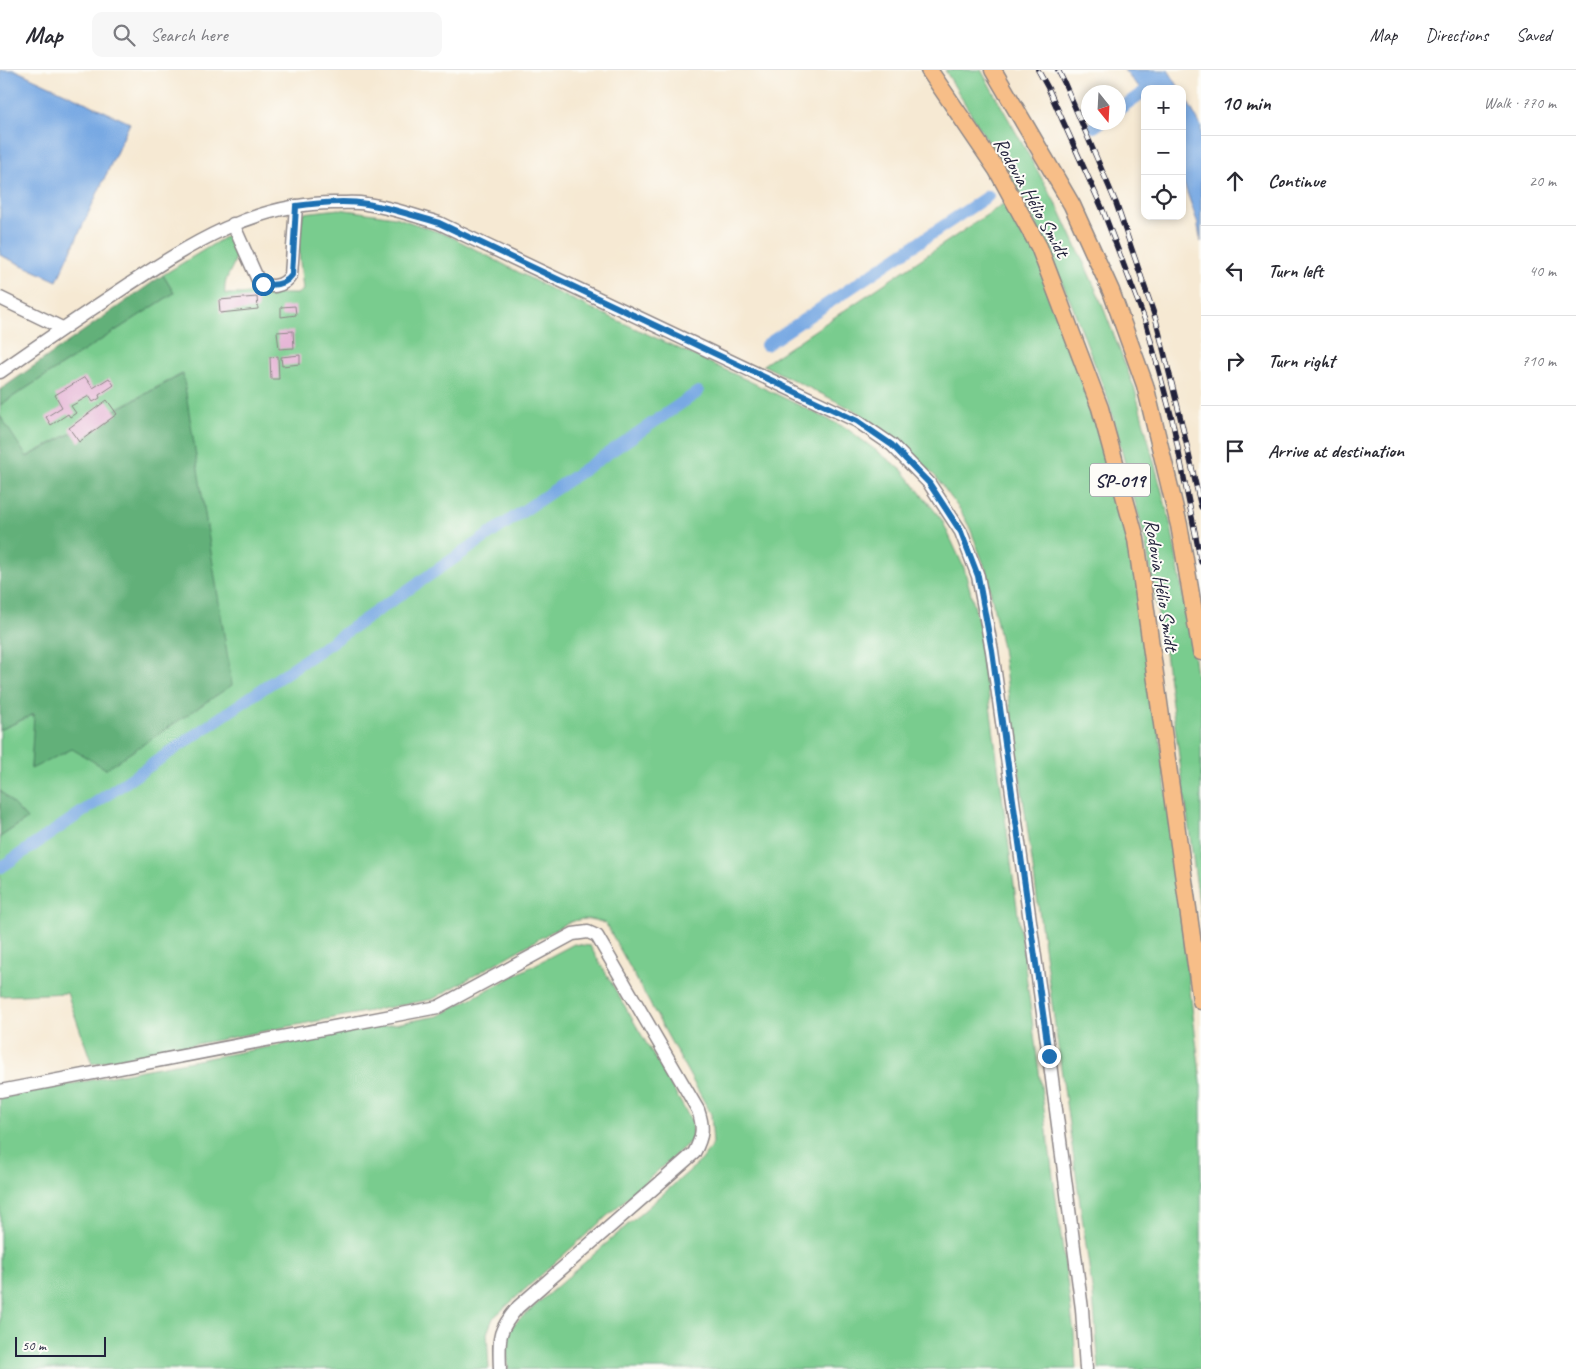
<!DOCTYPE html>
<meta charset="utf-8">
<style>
body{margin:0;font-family:Caveat,sans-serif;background:#f7f7f7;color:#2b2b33}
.controls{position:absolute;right:15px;top:15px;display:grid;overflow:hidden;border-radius:10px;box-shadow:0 2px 8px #0003}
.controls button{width:45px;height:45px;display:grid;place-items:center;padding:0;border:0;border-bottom:1px solid #e1e1e2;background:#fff;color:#2b2b33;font:25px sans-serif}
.compass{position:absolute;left:1081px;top:15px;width:45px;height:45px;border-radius:50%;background:#fff;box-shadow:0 2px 8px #0003;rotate:162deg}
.scale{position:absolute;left:15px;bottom:12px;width:91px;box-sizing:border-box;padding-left:5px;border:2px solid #22223b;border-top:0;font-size:14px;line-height:18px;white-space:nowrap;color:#22223b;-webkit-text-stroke:4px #fdfcf7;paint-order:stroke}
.stop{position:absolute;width:15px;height:15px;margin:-11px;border:4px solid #1f6fb2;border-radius:50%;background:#fff}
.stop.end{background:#1f6fb2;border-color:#fff;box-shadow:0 1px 5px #0008}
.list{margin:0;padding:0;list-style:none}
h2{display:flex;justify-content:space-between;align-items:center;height:65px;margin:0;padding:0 20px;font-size:21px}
h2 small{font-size:16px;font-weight:400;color:#7c7c81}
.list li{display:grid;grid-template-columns:32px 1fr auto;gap:15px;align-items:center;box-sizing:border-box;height:90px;padding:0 20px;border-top:1px solid #e1e1e2}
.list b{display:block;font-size:19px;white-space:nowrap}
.list em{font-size:16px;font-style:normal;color:#7c7c81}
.icon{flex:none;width:28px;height:28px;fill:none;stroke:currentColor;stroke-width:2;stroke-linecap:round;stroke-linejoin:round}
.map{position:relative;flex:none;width:1201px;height:1299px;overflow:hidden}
header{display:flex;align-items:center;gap:30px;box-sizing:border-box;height:70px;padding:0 25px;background:#fff;border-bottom:1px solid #e1e1e2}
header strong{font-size:24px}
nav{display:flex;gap:28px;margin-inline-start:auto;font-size:18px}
.search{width:350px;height:45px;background:#f7f7f7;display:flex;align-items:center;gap:12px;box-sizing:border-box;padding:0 18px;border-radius:10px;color:#7c7c81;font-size:19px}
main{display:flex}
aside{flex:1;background:#fff}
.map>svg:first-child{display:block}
.green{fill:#79cc8e;stroke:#4e7764}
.forest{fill:#62b079;stroke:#42695a}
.water{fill:#78a9e3;stroke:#4d668f}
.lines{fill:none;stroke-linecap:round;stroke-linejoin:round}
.canal{stroke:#78a9e3;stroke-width:12}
.building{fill:#e3afd3}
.minor-casing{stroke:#8c8687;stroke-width:15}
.major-casing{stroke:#8c8687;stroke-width:19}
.minor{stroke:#fff;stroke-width:12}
.major{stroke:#f7be88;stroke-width:16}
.rail-casing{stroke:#22223b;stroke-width:5.5}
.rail{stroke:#fdfcf7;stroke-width:4;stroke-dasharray:11;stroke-linecap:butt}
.route{stroke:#1f6fb2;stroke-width:6}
.labels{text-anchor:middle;stroke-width:4;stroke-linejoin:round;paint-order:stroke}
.shield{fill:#fdfcf7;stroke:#646373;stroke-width:1}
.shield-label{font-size:19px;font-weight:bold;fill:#22223b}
.street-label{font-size:20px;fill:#22223b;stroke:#fdfcf7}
</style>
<header>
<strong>Map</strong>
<div class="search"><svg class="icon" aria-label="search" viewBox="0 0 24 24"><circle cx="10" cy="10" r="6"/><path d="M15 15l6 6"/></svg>Search here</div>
<nav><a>Map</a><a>Directions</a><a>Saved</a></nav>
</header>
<main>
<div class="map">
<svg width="1201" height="1299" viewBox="0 0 1201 1299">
<rect width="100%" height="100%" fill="#fdfcf7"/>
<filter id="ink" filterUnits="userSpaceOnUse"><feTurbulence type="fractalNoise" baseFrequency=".02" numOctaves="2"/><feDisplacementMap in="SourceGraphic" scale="10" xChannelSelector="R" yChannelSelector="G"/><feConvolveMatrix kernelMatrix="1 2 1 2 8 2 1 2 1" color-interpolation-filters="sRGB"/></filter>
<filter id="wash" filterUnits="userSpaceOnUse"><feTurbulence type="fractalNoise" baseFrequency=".0096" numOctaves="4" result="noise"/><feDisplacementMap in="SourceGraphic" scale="20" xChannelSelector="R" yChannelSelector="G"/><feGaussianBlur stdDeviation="1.12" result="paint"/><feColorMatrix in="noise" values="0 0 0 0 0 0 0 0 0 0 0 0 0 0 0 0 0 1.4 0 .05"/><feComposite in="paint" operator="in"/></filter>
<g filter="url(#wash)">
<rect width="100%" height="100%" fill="#f6e9d3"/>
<g class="green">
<polygon points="945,0 981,0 1060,141 1098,224 1135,320 1171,456 1192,576 1201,638 1201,847 1165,583 1144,466 1108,329 1072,235 1035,152"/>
<polygon points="1012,128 1039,177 1136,469 1201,1012 1201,1299 1099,1299 1093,1225 1002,578 986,500 970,458 960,440 936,407 897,370 856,341 763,295"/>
<path d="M 339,139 L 395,147 L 450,166 L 554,221 L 747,310 L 846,358 L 902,400 L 942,450 L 964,498 L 979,553 L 1074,1263 L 1076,1299 L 508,1299 L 506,1268 L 514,1254 L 702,1090 L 713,1074 L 711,1044 L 606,854 C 591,847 580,848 565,854 L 433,929 L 92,994 L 67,923 L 0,926 L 0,767 L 27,749 L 0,720 L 0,660 L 35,644 L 31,698 L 182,304 L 26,387 L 0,346 L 0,335 L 174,223 L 163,205 L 230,164 C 246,196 222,199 225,224 L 297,224 L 303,220 L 298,173 L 303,143 Z"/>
<polygon points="574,874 590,876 692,1052 692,1070 493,1248 487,1263 489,1299 0,1299 0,1028 137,1001 438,946"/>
</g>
<g class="forest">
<polygon points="163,205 174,223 0,335 0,320"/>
<polygon points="183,304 232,615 106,699 72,679 31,699 34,644 0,660 0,346 27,387"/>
<polygon points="0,720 27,749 0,767"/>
</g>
<g class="water">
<polygon points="0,0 15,0 130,53 57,211 0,185"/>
<polygon points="1124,0 1168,0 1180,19 1145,19 1145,22 1133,11"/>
<polygon points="1182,22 1201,56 1201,172 1197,151 1182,108"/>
</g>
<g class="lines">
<g class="canal">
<polyline points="1118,40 1145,21"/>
<polyline points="1094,57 1101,52"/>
<polyline points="766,275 988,126"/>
<polyline points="0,798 698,322"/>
</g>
</g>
<g id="blocks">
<g class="building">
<polygon points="257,227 258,239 220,243 219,230"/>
<polygon points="295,236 296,245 281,247 281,237"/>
<polygon points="293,261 294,278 279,279 277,262"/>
<polygon points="300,285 300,294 282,296 281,287"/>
<polygon points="278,286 279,309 271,309 270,287"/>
<polygon points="85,307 93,318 109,308 114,315 99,325 100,328 93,332 89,326 71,336 76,343 70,347 68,344 51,355 46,347 62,337 55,325"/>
<polygon points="107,330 117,344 79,372 69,358"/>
</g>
</g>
</g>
<g filter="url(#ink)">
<use href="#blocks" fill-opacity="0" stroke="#8c8687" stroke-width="1"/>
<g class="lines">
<defs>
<g id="minor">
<path d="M 233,154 L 258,210 C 268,220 284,217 291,205 L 296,136"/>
<polyline points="0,228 62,258"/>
<path d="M 0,302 C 40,274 81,246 122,219 C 189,175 256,131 339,133 C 348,133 357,132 366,134 C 391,137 415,146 439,153 L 857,351 L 892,375 L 929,413 L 961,462 L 978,506 L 992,581 L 1049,986 L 1082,1239 L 1086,1299"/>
<path d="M 0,1021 L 438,937 L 573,864 L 588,862 L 597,866 L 698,1040 C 704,1057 703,1066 694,1083 L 518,1237 C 497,1262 499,1267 500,1299"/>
</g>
<g id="major">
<polyline points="929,0 997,100 1039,177 1100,338 1136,469 1201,931"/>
<polyline points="993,0 1072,135 1111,221 1145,315 1179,455 1201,582"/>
</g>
</defs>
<use href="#minor" class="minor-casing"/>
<use href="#major" class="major-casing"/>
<use href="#minor" class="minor"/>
<use href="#major" class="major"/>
<defs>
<g id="rail">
<polyline points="1038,0 1048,18 1102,138 1146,253 1172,349 1201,492"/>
<polyline points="1058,0 1064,12 1116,133 1156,250 1180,346 1201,437"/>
</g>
</defs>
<use href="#rail" class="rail-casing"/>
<use href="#rail" class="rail"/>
</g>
</g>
<g class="lines" filter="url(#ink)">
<path class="route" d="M 263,214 C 274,216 285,215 292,205 L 296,136 C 319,133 344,130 367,134 C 391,138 415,146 439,153 L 857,351 L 892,375 L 929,413 L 961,462 L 978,506 L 992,581 L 1049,986"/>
</g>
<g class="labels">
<rect class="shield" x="1090" y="393.5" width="60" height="33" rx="4"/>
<g class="shield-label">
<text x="1120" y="417">SP-019</text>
</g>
<g class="street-label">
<text transform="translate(1032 127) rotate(61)" y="7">Rodovia Hélio Smidt</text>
<text transform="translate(1162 515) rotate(81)" y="7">Rodovia Hélio Smidt</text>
</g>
</g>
</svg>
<div class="controls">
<button>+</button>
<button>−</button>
<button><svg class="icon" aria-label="locate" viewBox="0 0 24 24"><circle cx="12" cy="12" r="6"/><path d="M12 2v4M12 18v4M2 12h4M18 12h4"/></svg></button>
</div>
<svg class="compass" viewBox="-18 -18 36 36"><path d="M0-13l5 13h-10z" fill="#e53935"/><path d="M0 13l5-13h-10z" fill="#7c7c81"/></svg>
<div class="scale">50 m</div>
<div class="stop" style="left:263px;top:214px"></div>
<div class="stop end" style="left:1049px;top:986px"></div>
</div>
<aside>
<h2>10 min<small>Walk · 770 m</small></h2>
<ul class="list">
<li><svg class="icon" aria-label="ahead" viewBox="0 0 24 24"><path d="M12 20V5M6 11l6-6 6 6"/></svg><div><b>Continue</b></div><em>20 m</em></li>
<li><svg class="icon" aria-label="left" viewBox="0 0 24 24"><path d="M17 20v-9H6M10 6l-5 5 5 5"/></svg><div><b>Turn left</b></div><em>40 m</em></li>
<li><svg class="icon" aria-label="right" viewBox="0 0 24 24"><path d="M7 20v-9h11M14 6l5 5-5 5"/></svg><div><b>Turn right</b></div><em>710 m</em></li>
<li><svg class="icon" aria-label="arrive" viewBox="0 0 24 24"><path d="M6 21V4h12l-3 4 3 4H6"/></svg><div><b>Arrive at destination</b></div></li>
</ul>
</aside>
</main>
